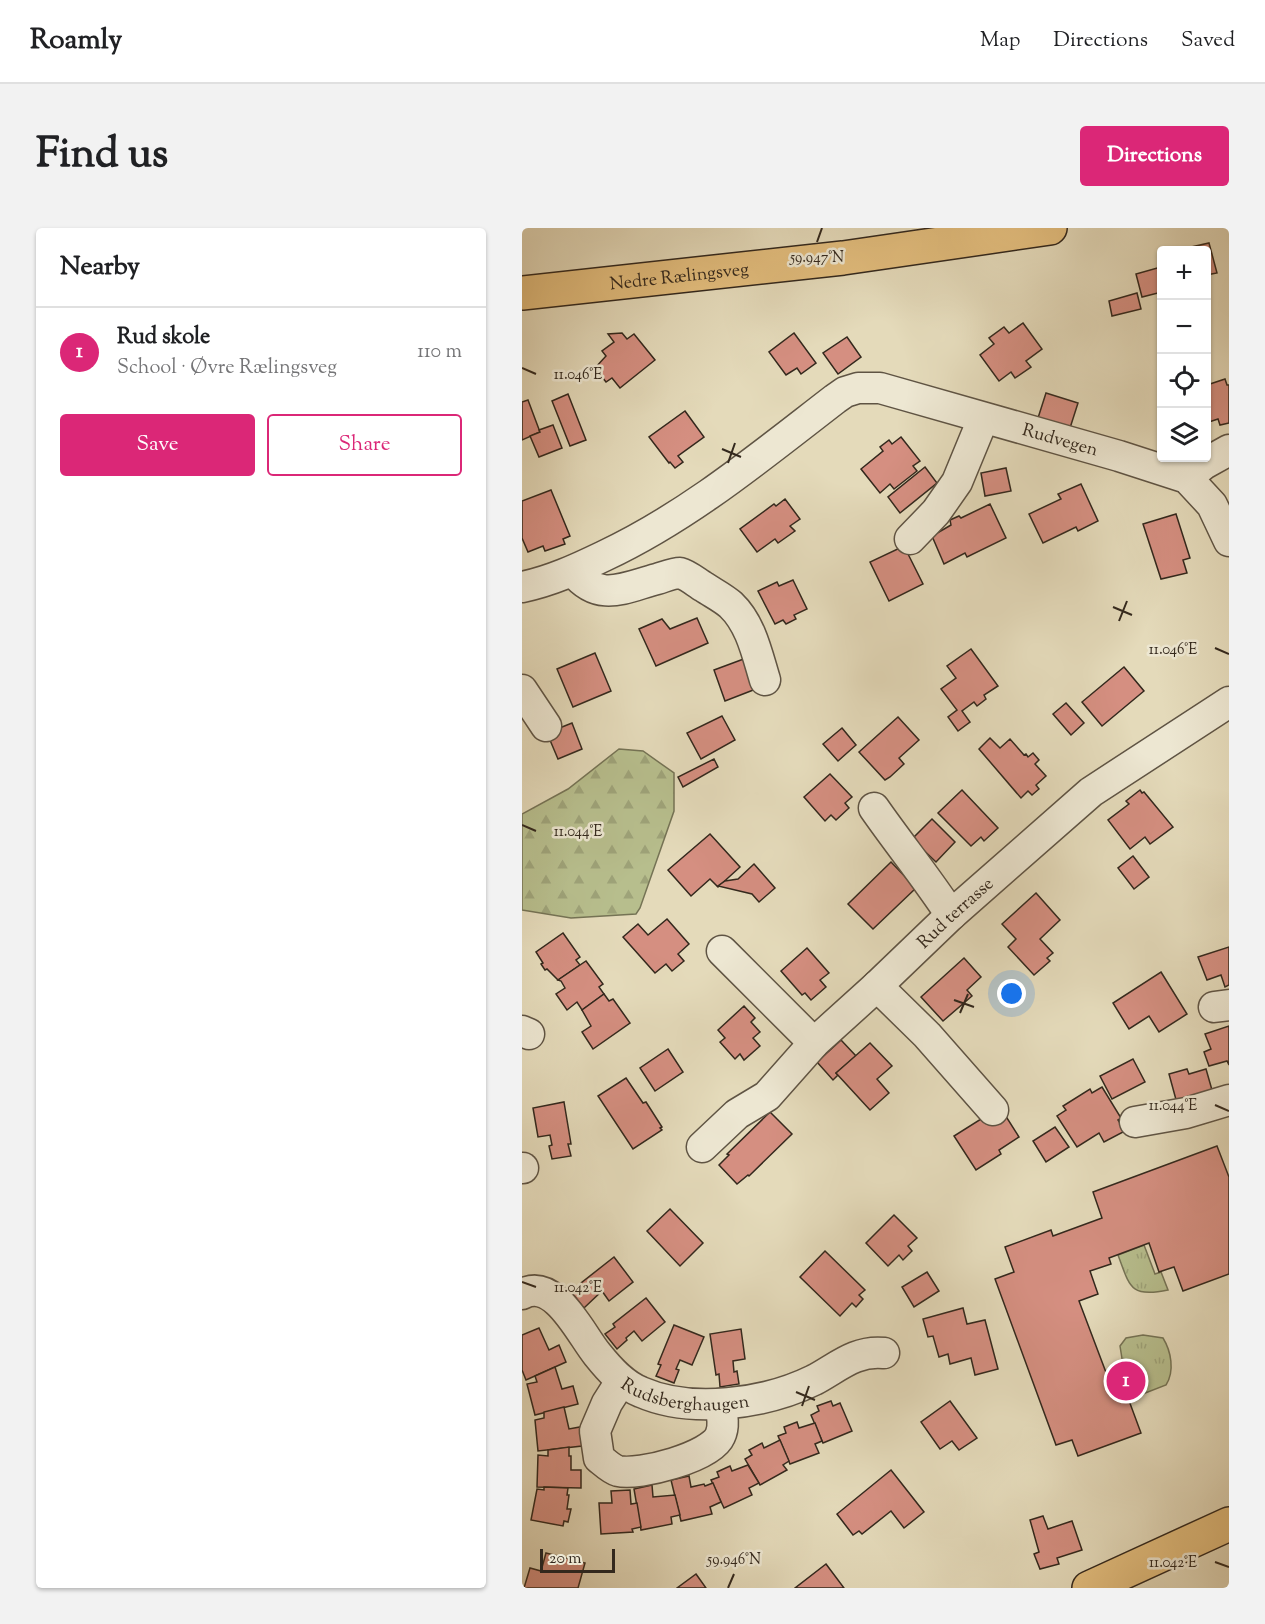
<!DOCTYPE html>
<meta charset="utf-8">
<style>
body{margin:0;font-family:"Sorts Mill Goudy",serif;background:#f2f2f2;color:#202124}
.controls{position:absolute;right:18px;top:18px;display:grid;overflow:hidden;border-radius:6px;box-shadow:0 2px 4px #0004}
.controls button{width:54px;height:54px;display:grid;place-items:center;padding:0;border:0;border-bottom:2px solid #e0e0e0;background:#fff;color:#202124;font:30px sans-serif}
.scale{position:absolute;left:18px;bottom:15px;width:75px;box-sizing:border-box;padding-left:6px;border:3px solid #33281d;border-top:0;font-size:16px;line-height:21px;white-space:nowrap;color:#33281d;-webkit-text-stroke:4px #ede7d2;paint-order:stroke}
.you{position:absolute;left:490px;top:766px;width:21px;height:21px;margin:-15px;border:4px solid #fff;border-radius:50%;background:#1a73e8;box-shadow:0 0 0 9px #1a73e833}
.badge{display:grid;place-items:center;width:39px;height:39px;border-radius:50%;background:#db2777;color:#fff;font-size:20px;font-weight:700}
.pin{position:absolute;translate:-50% -50%;border:3px solid #fff;box-shadow:0 2px 6px #0006}
.list{margin:0;padding:0;list-style:none}
h2{display:flex;justify-content:space-between;align-items:center;height:78px;margin:0;padding:0 24px;font-size:26px}
h2 small{font-size:20px;font-weight:400;color:#757577}
.list li{display:grid;grid-template-columns:39px 1fr auto;gap:18px;align-items:center;box-sizing:border-box;height:90px;padding:0 24px;border-top:2px solid #e0e0e0}
.list b{display:block;font-size:22px;white-space:nowrap}
.list p{margin:0;font-size:20px;white-space:nowrap;color:#757577}
.list em{font-size:20px;font-style:normal;color:#757577}
.actions{display:flex;gap:12px;padding:18px 24px}
.actions a{flex:1;padding:14px 0;border:2px solid #db2777;border-radius:6px;text-align:center;font-size:21px;color:#db2777}
.actions .main{background:#db2777;color:#fff}
.icon{flex:none;width:33px;height:33px;fill:none;stroke:currentColor;stroke-width:2;stroke-linecap:round;stroke-linejoin:round}
.map{position:relative;flex:none;width:707px;height:1360px;overflow:hidden;border-radius:6px}
header{display:flex;align-items:center;gap:36px;box-sizing:border-box;height:84px;padding:0 30px;background:#fff;border-bottom:2px solid #e0e0e0}
header strong{font-size:28px}
nav{display:flex;gap:33px;margin-inline-start:auto;font-size:21px}
.intro{display:flex;align-items:center;justify-content:space-between;box-sizing:border-box;height:144px;padding:0 36px}
h1{margin:0;font-size:42px}
.button{padding:15px 27px;border-radius:6px;background:#db2777;color:#fff;font-size:21px;font-weight:700}
main{display:flex;gap:36px;padding:0 36px}
aside{flex:1;background:#fff;border-radius:6px;box-shadow:0 2px 4px #0004}
.map>svg:first-child{display:block}
.forest{fill:url(#forest-firs);stroke:#757355;stroke-width:1.5}
.park{fill:url(#park-tufts);stroke:#757355;stroke-width:1.5}
.building{fill:#d58f81;stroke:#33281d;stroke-width:1.5}
.lines{fill:none;stroke-linecap:round;stroke-linejoin:round}
.minor-casing{stroke:#5f5444;stroke-width:33}
.major-casing{stroke:#33281d;stroke-width:36}
.minor{stroke:#ede7d2;stroke-width:30}
.major{stroke:#e2bd7d;stroke-width:33}
.ticks{fill:none;stroke:#33281d;stroke-width:2}
.labels{text-anchor:middle;stroke-width:5;stroke-linejoin:round;paint-order:stroke}
.street-label{font-size:18px;fill:#33281d;stroke:#ede7d2}
.ticks-label{font-size:15px;text-anchor:middle;fill:#33281d;stroke:#ede7d2;stroke-width:5;stroke-linejoin:round;paint-order:stroke}
</style>
<header>
<strong>Roamly</strong>
<nav><a>Map</a><a>Directions</a><a>Saved</a></nav>
</header>
<div class="intro"><h1>Find us</h1><a class="button">Directions</a></div>
<main>
<aside>
<h2>Nearby<small></small></h2>
<ul class="list">
<li><span class="badge">1</span><div><b>Rud skole</b><p>School · Øvre Rælingsveg</p></div><em>110 m</em></li>
</ul>
<div class="actions"><a class="main">Save</a><a>Share</a></div>
</aside>
<div class="map">
<svg width="707" height="1360" viewBox="0 0 707 1360">
<defs>
<pattern id="forest-firs" width="22" height="20" patternUnits="userSpaceOnUse" patternTransform="scale(1.5)"><rect width="22" height="20" fill="#b7be8d"/><path d="M5 1l3.5 6h-7zM16 11l3.5 6h-7z" fill="#9ea379"/></pattern>
<pattern id="park-tufts" width="24" height="20" patternUnits="userSpaceOnUse" patternTransform="scale(1.5)"><rect width="24" height="20" fill="#b7be8d"/><path d="M3 7l-1-3M5 7V3M7 7l1-3M15 17l-1-3M17 17v-4M19 17l1-3" fill="none" stroke="#9ea379"/></pattern>
</defs>
<rect width="100%" height="100%" fill="#e4daba"/>
<filter id="stains"><feTurbulence type="fractalNoise" baseFrequency=".00333" numOctaves="4"/><feColorMatrix values="0 0 0 0 .2 0 0 0 0 .09 0 0 0 0 .02 0 0 0 .5 -.17"/></filter>
<radialGradient id="worn" r=".72"><stop offset=".6" stop-color="#630" stop-opacity="0"/><stop offset="1" stop-color="#630" stop-opacity=".3"/></radialGradient>
<polygon class="forest" points="97,521 121,523 152,545 152,583 118,680 114,686 49,690 0,682 0,586 46,561"/>
<g class="park">
<path d="M 622,1017 L 633,1046 L 639,1044 L 646,1062 C 608,1070 608,1059 596,1027 Z"/>
<path d="M 621,1107 L 641,1110 C 649,1123 653,1143 644,1157 L 613,1169 L 602,1143 L 598,1118 L 604,1110 Z"/>
</g>
<g class="building">
<polygon points="687,15 695,45 684,47 684,22 656,22"/>
<polygon points="640,27 640,64 620,69 614,46 639,39 636,28"/>
<polygon points="615,65 619,81 590,88 587,73"/>
<polygon points="501,95 520,121 504,133 509,139 493,150 489,144 477,153 458,127 472,116 467,110 482,99 487,105"/>
<polygon points="100,105 105,111 112,106 133,132 98,160 90,150 84,154 73,140 84,128 80,123 92,114 86,106"/>
<polygon points="272,105 294,135 279,146 275,140 264,147 247,124"/>
<polygon points="325,109 339,129 316,146 301,125"/>
<polygon points="703,151 705,157 707,157 707,195 698,197 696,191 684,195 684,164 688,163 685,157"/>
<polygon points="524,165 556,175 548,200 516,190"/>
<polygon points="46,166 64,212 48,218 30,173"/>
<polygon points="6,172 18,204 0,212 0,174"/>
<polygon points="163,183 182,209 156,228 161,234 153,240 148,234 147,235 127,209"/>
<polygon points="31,197 40,220 17,229 8,208 18,204 17,202"/>
<polygon points="379,209 398,233 391,238 395,243 372,261 368,256 358,265 339,241 361,223 358,219 367,212 370,216"/>
<polygon points="403,239 415,255 378,285 366,269"/>
<polygon points="484,240 489,263 463,268 459,245"/>
<polygon points="559,256 576,293 556,303 554,299 521,315 507,286 539,271 536,266"/>
<polygon points="29,262 48,308 41,311 43,316 23,323 21,318 6,324 0,310 0,273"/>
<polygon points="263,271 278,291 268,298 273,303 256,315 253,311 235,324 218,301 252,276 254,278"/>
<polygon points="468,276 484,310 445,329 443,325 422,336 410,308 429,297 428,292 437,288 439,290"/>
<polygon points="654,286 668,330 661,332 665,345 639,351 621,296"/>
<polygon points="382,318 401,356 367,373 348,334"/>
<polygon points="271,352 285,381 272,387 274,391 264,396 261,392 253,396 236,363 255,354 257,358"/>
<polygon points="175,390 186,415 134,438 117,401 140,391 148,401"/>
<polygon points="449,421 476,458 462,467 464,471 455,478 452,474 440,483 448,494 436,503 426,489 435,482 419,461 434,450 425,438"/>
<polygon points="73,425 89,463 51,479 35,441"/>
<polygon points="227,429 239,459 203,473 192,442"/>
<polygon points="602,439 622,463 580,498 560,474"/>
<polygon points="544,475 562,495 549,507 531,486"/>
<polygon points="200,488 213,512 179,531 165,505"/>
<polygon points="376,489 397,512 377,530 382,536 368,549 363,552 337,524"/>
<polygon points="50,495 60,521 36,531 25,505"/>
<polygon points="320,500 334,517 316,533 301,516"/>
<polygon points="468,510 478,520 488,511 502,527 504,526 506,529 511,525 517,532 513,536 524,548 514,557 517,561 510,567 506,563 499,570 457,521"/>
<polygon points="192,531 196,539 161,559 156,549"/>
<polygon points="308,546 330,569 323,575 327,580 314,592 309,587 303,593 282,569"/>
<polygon points="440,562 476,600 462,613 459,609 449,618 416,585"/>
<polygon points="618,562 620,565 622,564 651,599 628,616 623,609 608,621 586,592 607,576 604,573"/>
<polygon points="410,591 433,614 414,634 390,611"/>
<polygon points="188,606 218,639 196,659 188,651 169,668 146,642"/>
<polygon points="611,628 627,649 612,661 596,640"/>
<polygon points="369,634 394,660 351,701 326,676"/>
<polygon points="232,636 253,660 237,674 230,666 196,658 203,653 216,651"/>
<polygon points="514,665 538,692 518,711 531,725 525,730 528,733 512,747 486,719 494,711 480,696"/>
<polygon points="145,691 167,716 156,726 162,733 150,743 144,736 133,745 101,709 116,696 126,707"/>
<polygon points="41,705 58,729 54,732 58,737 36,752 25,741 23,742 19,736 21,735 14,724"/>
<polygon points="707,719 707,757 703,759 699,747 685,752 676,729"/>
<polygon points="285,720 307,745 298,752 304,759 289,772 283,765 280,767 259,743"/>
<polygon points="442,730 459,749 445,762 450,768 421,793 399,769"/>
<polygon points="64,733 81,756 77,759 82,766 60,782 55,774 45,782 34,766 43,760 39,753 36,752"/>
<polygon points="639,744 665,786 637,804 627,788 607,801 591,775"/>
<polygon points="82,766 87,773 91,771 108,795 71,821 60,804 69,798 60,782"/>
<polygon points="222,778 233,790 229,794 238,804 231,810 238,818 222,832 218,826 213,831 198,814 203,810 196,802"/>
<polygon points="707,798 707,837 705,833 687,838 682,824 689,821 683,806"/>
<polygon points="319,812 334,828 314,845 316,847 311,852 295,834"/>
<polygon points="348,815 370,838 355,851 367,865 348,882 314,845"/>
<polygon points="146,821 161,844 133,863 118,840"/>
<polygon points="611,831 623,854 590,871 578,848"/>
<polygon points="665,841 667,846 684,841 692,869 656,879 647,846"/>
<polygon points="104,850 121,875 124,874 140,899 138,900 140,902 111,921 76,868"/>
<polygon points="580,859 599,890 596,892 603,903 582,914 577,905 555,919 535,888 544,882 541,878 568,861 570,865"/>
<polygon points="42,874 49,916 46,916 49,928 30,931 27,918 30,917 28,907 16,909 11,880"/>
<polygon points="478,879 497,909 477,922 479,926 454,942 432,908"/>
<polygon points="248,884 270,906 227,948 226,947 215,956 197,937 207,927 205,926"/>
<polygon points="533,899 547,919 524,934 511,913"/>
<polygon points="695,918 707,949 707,1046 661,1063 652,1039 637,1044 627,1015 587,1030 589,1036 568,1043 576,1066 557,1073 585,1147 596,1143 619,1205 556,1228 550,1212 534,1217 473,1051 492,1044 483,1019 529,1002 531,1008 580,990 571,964"/>
<polygon points="148,981 181,1015 158,1038 125,1003"/>
<polygon points="372,987 395,1010 386,1018 390,1023 381,1032 377,1027 366,1038 344,1015"/>
<polygon points="303,1023 343,1062 337,1067 341,1071 334,1079 330,1075 318,1088 278,1049"/>
<polygon points="92,1029 111,1054 87,1073 80,1063 62,1080 50,1065 60,1057 59,1055"/>
<polygon points="405,1044 417,1063 392,1079 380,1059"/>
<polygon points="124,1070 143,1094 120,1113 112,1103 104,1110 105,1112 95,1121 83,1106 93,1099 91,1096"/>
<polygon points="441,1080 445,1096 463,1092 476,1141 453,1147 449,1130 428,1136 426,1126 417,1129 411,1108 406,1109 401,1091"/>
<polygon points="152,1097 182,1109 170,1137 158,1132 154,1141 157,1142 152,1155 134,1148 139,1137 136,1136"/>
<polygon points="17,1100 27,1122 37,1117 44,1134 4,1152 0,1142 0,1107"/>
<polygon points="219,1101 223,1131 211,1133 212,1144 215,1143 217,1156 198,1159 197,1146 194,1147 188,1106"/>
<polygon points="33,1139 40,1161 51,1158 56,1176 13,1187 5,1156 15,1154 13,1148"/>
<polygon points="309,1173 311,1178 318,1175 330,1203 301,1215 289,1187 297,1183 295,1178"/>
<polygon points="428,1173 455,1210 437,1222 430,1213 418,1221 399,1194"/>
<polygon points="42,1179 47,1201 58,1199 60,1218 16,1223 13,1192 22,1190 22,1184"/>
<polygon points="275,1194 277,1200 293,1195 300,1213 293,1216 297,1225 268,1236 256,1208 264,1205 262,1199"/>
<polygon points="258,1212 267,1233 261,1237 265,1242 238,1257 223,1231 230,1227 227,1222 240,1215 242,1220"/>
<polygon points="47,1219 47,1228 49,1228 49,1242 59,1242 59,1260 15,1259 16,1227 26,1228 26,1222"/>
<polygon points="226,1237 237,1255 227,1260 230,1267 202,1280 189,1252 197,1249 195,1244 208,1238 210,1243"/>
<polygon points="369,1242 402,1284 382,1300 369,1283 340,1306 337,1303 331,1307 315,1286"/>
<polygon points="167,1248 169,1259 182,1256 183,1258 191,1255 199,1274 188,1279 190,1286 159,1293 149,1252"/>
<polygon points="130,1257 131,1269 153,1267 158,1287 149,1289 150,1296 119,1302 112,1261"/>
<polygon points="22,1259 46,1260 45,1267 47,1267 45,1281 49,1281 46,1294 42,1293 41,1298 9,1292 15,1261 22,1262"/>
<polygon points="108,1262 109,1276 115,1275 119,1299 110,1301 111,1304 79,1306 77,1275 90,1275 89,1263"/>
<polygon points="521,1288 526,1301 550,1293 560,1322 535,1330 537,1336 518,1341 512,1326 517,1324 508,1292"/>
<polygon points="24,1325 63,1335 56,1360 2,1360 8,1340 19,1343"/>
<polygon points="304,1336 322,1360 273,1360"/>
<polygon points="174,1346 184,1360 155,1360"/>
</g>
<g class="lines">
<defs>
<g id="minor">
<polyline points="665,250 682,236 707,222"/>
<polyline points="388,311 414,284 435,254 461,191"/>
<path d="M 51,343 C 77,375 101,360 135,351 C 142,349 151,345 158,345 C 166,347 175,355 182,359 C 191,365 201,370 209,377 C 229,396 235,426 243,452"/>
<path id="s1" d="M 0,359 C 29,353 55,341 82,328 C 167,288 239,228 313,171 L 323,164 L 336,160 L 358,160 L 597,228 L 665,250 L 690,277 L 707,313"/>
<polyline points="0,462 24,498"/>
<path d="M 352,580 C 377,616 405,650 429,687"/>
<polyline points="200,723 292,815"/>
<polyline points="355,758 405,807 471,882"/>
<polyline points="692,779 707,777"/>
<polyline points="0,803 7,806"/>
<polyline points="613,894 664,885 707,872"/>
<path id="s2" d="M 180,919 L 215,886 L 245,868 L 292,815 L 355,758 L 429,687 L 569,564 L 707,474"/>
<polyline points="0,940 1,940"/>
<path id="s3" d="M 0,1066 C 33,1049 58,1105 75,1126 C 87,1141 101,1157 119,1164 C 169,1186 243,1176 292,1152 C 315,1140 333,1122 362,1125"/>
<path d="M 99,1153 L 85,1175 L 73,1203 L 77,1230 C 82,1234 89,1241 96,1243 C 117,1248 189,1229 198,1208 C 203,1198 200,1186 198,1176"/>
</g>
<g id="major">
<path id="s4" d="M 0,65 L 321,30 L 528,0"/>
<polyline points="567,1360 707,1296"/>
</g>
</defs>
<use href="#minor" class="minor-casing"/>
<use href="#major" class="major-casing"/>
<use href="#minor" class="minor"/>
<use href="#major" class="major"/>
</g>
<path class="ticks" d="M 295,14 L 300,0M 0,140 L 14,146M 200,221 L 219,229M 206,235 L 213,215M 591,379 L 610,387M 597,393 L 605,373M 693,420 L 707,426M 0,597 L 14,603M 432,772 L 452,779M 438,785 L 446,766M 693,877 L 707,883M 0,1054 L 14,1059M 274,1164 L 293,1172M 280,1178 L 287,1158M 693,1334 L 707,1339M 206,1360 L 212,1346"/>
<g class="labels">
<g class="street-label">
<text dy="6" stroke="none"><textPath href="#s4" startOffset="158">Nedre Rælingsveg</textPath></text>
<text dy="6" stroke="none"><textPath href="#s1" startOffset="603">Rudvegen</textPath></text>
<text dy="6" stroke="none"><textPath href="#s2" startOffset="346">Rud terrasse</textPath></text>
<text dy="6" stroke="none"><textPath href="#s3" startOffset="208">Rudsberghaugen</textPath></text>
</g>
</g>
<g class="ticks-label">
<text x="295" y="34">59.947°N</text>
<text x="56" y="151">11.046°E</text>
<text x="651" y="426">11.046°E</text>
<text x="56" y="608">11.044°E</text>
<text x="651" y="882">11.044°E</text>
<text x="56" y="1064">11.042°E</text>
<text x="212" y="1336">59.946°N</text>
<text x="651" y="1339">11.042°E</text>
</g>
<rect width="100%" height="100%" filter="url(#stains)"/>
<rect width="100%" height="100%" fill="url(#worn)"/>
</svg>
<div class="controls">
<button>+</button>
<button>−</button>
<button><svg class="icon" aria-label="locate" viewBox="0 0 24 24"><circle cx="12" cy="12" r="6"/><path d="M12 2v4M12 18v4M2 12h4M18 12h4"/></svg></button>
<button><svg class="icon" aria-label="layers" viewBox="0 0 24 24"><path d="M12 4l9 5-9 5-9-5zM3 14l9 5 9-5"/></svg></button>
</div>
<div class="scale">20 m</div>
<div class="you"></div>
<div class="pin badge" style="left:604px;top:1153px">1</div>
</div>
</main>
